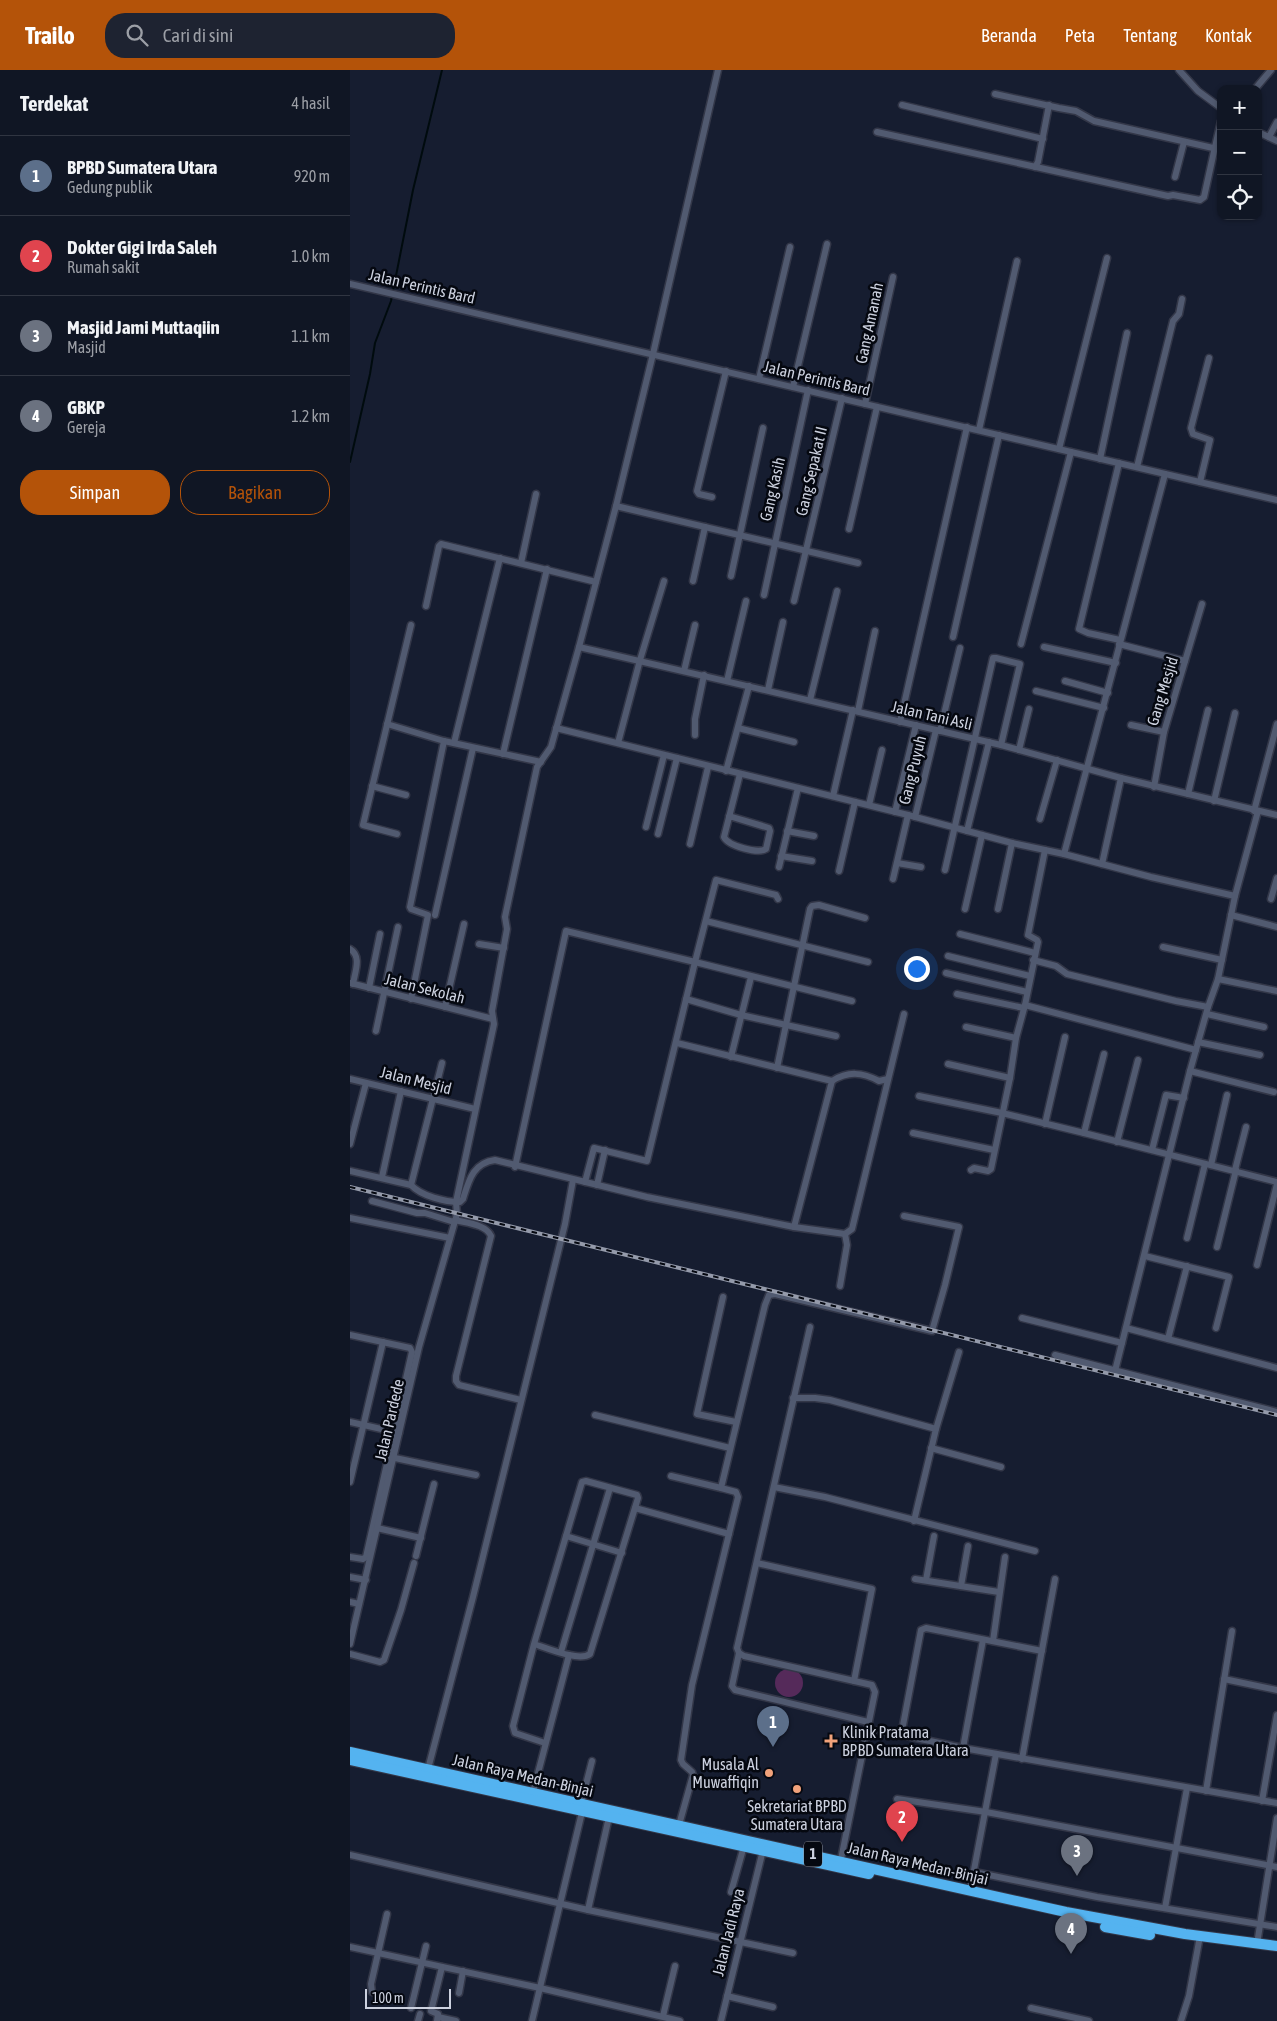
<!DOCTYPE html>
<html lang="id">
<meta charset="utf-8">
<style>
body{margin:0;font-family:"Asap Condensed",sans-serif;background:#1e2331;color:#f1f3f6}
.controls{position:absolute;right:15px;top:15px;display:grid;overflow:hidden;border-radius:10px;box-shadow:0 1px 4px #0004}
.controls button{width:45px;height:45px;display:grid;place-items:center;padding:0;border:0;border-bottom:1px solid #303541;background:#101624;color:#f1f3f6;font:25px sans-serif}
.scale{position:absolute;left:15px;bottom:12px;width:86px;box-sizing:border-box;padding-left:5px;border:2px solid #ccd1df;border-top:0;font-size:14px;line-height:18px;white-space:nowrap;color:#ccd1df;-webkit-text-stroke:4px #050810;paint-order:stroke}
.you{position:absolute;left:566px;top:898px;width:18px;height:18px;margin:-12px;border:4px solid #fff;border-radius:50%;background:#1a73e8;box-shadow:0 0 0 8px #1a73e833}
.badge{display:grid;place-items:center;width:32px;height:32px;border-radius:50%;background:#b45309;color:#fff;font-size:16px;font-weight:700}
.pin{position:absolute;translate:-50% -41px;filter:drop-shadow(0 1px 2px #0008)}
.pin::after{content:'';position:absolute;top:26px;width:18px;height:15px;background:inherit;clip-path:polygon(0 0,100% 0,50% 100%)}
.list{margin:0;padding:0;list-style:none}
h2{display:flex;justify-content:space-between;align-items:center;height:65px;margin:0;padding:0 20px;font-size:21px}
h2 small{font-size:16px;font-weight:400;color:#9c9fa6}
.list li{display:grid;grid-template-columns:32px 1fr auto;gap:15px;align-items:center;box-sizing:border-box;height:80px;padding:0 20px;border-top:1px solid #303541}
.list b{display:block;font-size:19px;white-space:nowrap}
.list p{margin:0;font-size:16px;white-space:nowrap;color:#9c9fa6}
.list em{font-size:16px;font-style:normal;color:#9c9fa6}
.actions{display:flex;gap:10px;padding:15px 20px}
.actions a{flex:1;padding:11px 0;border:1px solid #b45309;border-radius:20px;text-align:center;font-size:18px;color:#b45309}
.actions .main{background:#b45309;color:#fff}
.icon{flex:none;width:28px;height:28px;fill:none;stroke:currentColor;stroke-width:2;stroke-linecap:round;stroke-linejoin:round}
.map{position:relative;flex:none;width:927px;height:1951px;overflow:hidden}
header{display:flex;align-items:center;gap:30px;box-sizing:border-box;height:70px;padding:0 25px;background:#b45309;color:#fff}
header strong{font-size:24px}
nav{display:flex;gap:28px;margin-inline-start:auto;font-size:18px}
.search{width:350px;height:45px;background:#1e2331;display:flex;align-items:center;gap:12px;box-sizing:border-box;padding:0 18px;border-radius:20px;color:#9c9fa6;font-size:19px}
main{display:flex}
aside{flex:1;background:#101624}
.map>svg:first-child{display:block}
.green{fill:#552a5a}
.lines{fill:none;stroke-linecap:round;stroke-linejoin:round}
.stream{stroke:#000b0e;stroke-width:2}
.minor-casing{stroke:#333748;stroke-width:9}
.highway-casing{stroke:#333748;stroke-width:12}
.minor{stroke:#515a70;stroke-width:6}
.highway{stroke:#54b3f0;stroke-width:10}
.rail-casing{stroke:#949aaa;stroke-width:4}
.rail{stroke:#050810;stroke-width:2;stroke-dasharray:5.5;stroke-linecap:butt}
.poi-dot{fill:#f1a27b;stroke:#050810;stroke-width:2}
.labels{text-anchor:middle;stroke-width:5;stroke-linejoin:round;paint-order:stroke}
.shield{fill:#050810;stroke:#9095a1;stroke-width:1}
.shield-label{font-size:15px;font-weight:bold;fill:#ccd1df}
.street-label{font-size:16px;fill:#ccd1df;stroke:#050810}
.poi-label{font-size:16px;fill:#ccd1df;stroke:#050810;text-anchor:start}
</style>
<header>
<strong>Trailo</strong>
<div class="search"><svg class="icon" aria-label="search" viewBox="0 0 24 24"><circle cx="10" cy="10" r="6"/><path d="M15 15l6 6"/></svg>Cari di sini</div>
<nav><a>Beranda</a><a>Peta</a><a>Tentang</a><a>Kontak</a></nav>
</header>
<main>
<aside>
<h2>Terdekat<small>4 hasil</small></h2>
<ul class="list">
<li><span class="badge" style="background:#5c6f8a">1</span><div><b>BPBD Sumatera Utara</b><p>Gedung publik</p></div><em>920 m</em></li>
<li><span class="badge" style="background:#e0444e">2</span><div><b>Dokter Gigi Irda Saleh</b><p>Rumah sakit</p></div><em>1.0 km</em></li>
<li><span class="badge" style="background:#6b7280">3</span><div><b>Masjid Jami Muttaqiin</b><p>Masjid</p></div><em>1.1 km</em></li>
<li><span class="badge" style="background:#6b7280">4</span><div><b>GBKP</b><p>Gereja</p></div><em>1.2 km</em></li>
</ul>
<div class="actions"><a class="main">Simpan</a><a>Bagikan</a></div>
</aside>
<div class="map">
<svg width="927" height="1951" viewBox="0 0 927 1951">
<rect width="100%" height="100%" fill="#161d30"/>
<circle class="green" cx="439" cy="1613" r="14"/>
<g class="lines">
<polyline class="stream" points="0,392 20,304 25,273 41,231 63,120 92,0"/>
<defs>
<g id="minor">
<polyline points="829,0 848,21 871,38"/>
<polyline points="905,19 921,0"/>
<polyline points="645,24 709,38 726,41 744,51 863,78 865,77 871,51"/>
<polyline points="552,35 693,69"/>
<polyline points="527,62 818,126 823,125 850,130 854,127 865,77"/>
<polyline points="908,62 927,71"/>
<polyline points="919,67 927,52"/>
<polyline points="685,97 688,92 699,35"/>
<polyline points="825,107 834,72"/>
<polyline points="0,214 927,430"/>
<polyline points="409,309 440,177"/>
<polyline points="443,317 477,174"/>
<polyline points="515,334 543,207"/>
<polyline points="629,360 667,191"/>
<polyline points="709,379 757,188"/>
<polyline points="750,389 777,263"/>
<polyline points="769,393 729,559 738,563 770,570"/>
<polyline points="787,397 823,251 829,244 832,229"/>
<polyline points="850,412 860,370 843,364 841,358 859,288"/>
<polyline points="362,427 349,424 347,421 376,301"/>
<polyline points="266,436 508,493"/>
<polyline points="499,459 527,337"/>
<polyline points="171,493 186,424"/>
<polyline points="381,506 413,358"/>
<polyline points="343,511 355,457"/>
<polyline points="414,525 458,320"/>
<polyline points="444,531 492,328"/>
<polyline points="76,536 89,476 91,474 246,512"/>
<polyline points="603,567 649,365"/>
<polyline points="671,574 721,382"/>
<polyline points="769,574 835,591"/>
<polyline points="229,577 651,675 771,708 927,745"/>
<polyline points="694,577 766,593"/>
<polyline points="334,601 345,555"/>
<polyline points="377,611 396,531"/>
<polyline points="715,611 758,623"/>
<polyline points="418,620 433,552"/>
<polyline points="686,621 754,638"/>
<polyline points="460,630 487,521"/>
<polyline points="508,641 525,561"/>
<polyline points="550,652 617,357"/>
<polyline points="37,654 94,671 191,692"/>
<polyline points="781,655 814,662"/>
<polyline points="206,658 558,745 662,773 714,784 815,404"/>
<polyline points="388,658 444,672"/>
<polyline points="590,661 610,578"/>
<polyline points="345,665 345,649 354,605"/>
<polyline points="104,673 150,488"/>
<polyline points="268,673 290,590 314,511"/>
<polyline points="669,680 679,639"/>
<polyline points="153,684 197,499"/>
<polyline points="376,701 399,616"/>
<polyline points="22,716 56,725"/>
<polyline points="804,717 814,662 852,534"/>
<polyline points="838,724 858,640"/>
<polyline points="483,726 503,640"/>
<polyline points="864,731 885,643"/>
<polyline points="519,735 532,680"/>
<polyline points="904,741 927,654"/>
<polyline points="545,742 566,655"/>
<path d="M 379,746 L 419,758 L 420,761 L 416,779 C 408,784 378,776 374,767 L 390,704"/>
<polyline points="565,747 586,660"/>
<polyline points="690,749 707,690"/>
<polyline points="296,757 314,685"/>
<polyline points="437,761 464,766"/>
<polyline points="617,761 639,672"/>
<polyline points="47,764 13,755 61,555"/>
<polyline points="308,764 327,688"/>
<polyline points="340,774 358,697"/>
<polyline points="714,784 801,807 885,826 908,741"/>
<polyline points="431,786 462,791"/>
<polyline points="547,793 571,797"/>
<polyline points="752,794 771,708"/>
<polyline points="429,797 448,718"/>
<polyline points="595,800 643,588 646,588 670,594 651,675"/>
<polyline points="489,801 505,732"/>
<polyline points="543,809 558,745"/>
<polyline points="921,829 927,808"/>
<polyline points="615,839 632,765"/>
<polyline points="648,839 662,773"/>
<polyline points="85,845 123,678"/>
<polyline points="881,845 927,857"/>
<polyline points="356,851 518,892"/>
<polyline points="610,864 685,883"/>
<polyline points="129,874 154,878"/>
<polyline points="813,877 872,890"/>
<path d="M 0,879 C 12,886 5,902 3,914"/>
<polyline points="598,886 680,906"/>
<polyline points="683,890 706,896 717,904 826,931 858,937"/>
<polyline points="596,903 677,922"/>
<polyline points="868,909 927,921"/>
<polyline points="0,913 143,949"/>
<polyline points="19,918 30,864"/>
<polyline points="607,924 674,938"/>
<polyline points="61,929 78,845 61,839 60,837 94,671"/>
<polyline points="336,929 391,945 486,966"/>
<polyline points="675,935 846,980"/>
<polyline points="95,937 114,854"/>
<polyline points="857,944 914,957"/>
<polyline points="616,957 666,968"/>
<polyline points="26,961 48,857"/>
<polyline points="848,972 910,985"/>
<polyline points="381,987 401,907"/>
<polyline points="598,994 660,1008"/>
<polyline points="427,998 460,839 462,836 469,835 515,848"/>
<polyline points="840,1001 924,1022"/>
<polyline points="0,1009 125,1039"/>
<path d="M 482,1011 C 498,1001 512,1002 529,1011 L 538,1009"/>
<polyline points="569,1026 652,1043 734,1063 927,1112"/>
<polyline points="695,1054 715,967"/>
<polyline points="563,1063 644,1080"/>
<polyline points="734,1063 754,984"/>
<polyline points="767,1072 788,990"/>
<polyline points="0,1074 16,1013"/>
<polyline points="802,1080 816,1025 834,1028"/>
<polyline points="861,1095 877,1025"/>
<polyline points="165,1097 216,861 345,892 366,810 426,825 428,829"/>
<polyline points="621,1100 624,1098 638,1101 641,1099 660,1008 666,968 675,935 688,872 687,870 678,865 695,780"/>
<polyline points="885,1100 896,1057"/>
<path d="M 0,1101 L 61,1115 C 71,1126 95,1132 110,1132 L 113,1129 C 119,1110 123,1093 145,1090 L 297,1127 L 444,1157 L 482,1011 L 327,973"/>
<polyline points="32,1107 51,1021"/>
<polyline points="235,1112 244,1078 297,1091 345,892 502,931"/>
<polyline points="61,1115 92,993"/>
<polyline points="247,1115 255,1080"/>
<polyline points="22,1131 67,1143 75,1143 104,1152"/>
<polyline points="0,1148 100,1168"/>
<path d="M 105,1150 C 116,1153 136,1154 141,1166 L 106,1306 L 106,1311 L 109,1315 L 171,1330"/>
<polyline points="444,1157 495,1164 502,1159 554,944"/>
<polyline points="837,1168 855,1094"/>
<polyline points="867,1177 886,1100"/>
<polyline points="795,1186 879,1207 866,1258"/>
<polyline points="907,1195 927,1114"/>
<polyline points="490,1216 497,1175 495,1164"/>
<polyline points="373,1227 347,1344 386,1352"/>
<polyline points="672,1248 772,1273"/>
<polyline points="460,1257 387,1578 389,1583 394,1586 522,1615 525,1622 490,1794"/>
<polyline points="776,1258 927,1298"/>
<polyline points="0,1265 60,1278 62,1282 16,1487 13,1489 0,1487"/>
<polyline points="818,1269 837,1196"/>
<polyline points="705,1285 927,1342"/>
<polyline points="765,1301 840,1001 858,937 868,909 885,826"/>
<polyline points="443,1328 465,1328 480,1330 586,1359 564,1451"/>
<polyline points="245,1345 380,1378"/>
<polyline points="0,1352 49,1363"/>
<polyline points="586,1359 609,1282"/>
<polyline points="581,1378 651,1397"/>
<polyline points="45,1388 126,1405"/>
<polyline points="321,1406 371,1418"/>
<polyline points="0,1412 33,1272"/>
<polyline points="424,1417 475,1427 685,1481"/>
<polyline points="285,1438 379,1464"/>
<polyline points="27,1458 71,1468"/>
<polyline points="216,1466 272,1483"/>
<polyline points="66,1486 84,1414"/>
<polyline points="407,1493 522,1519 504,1611"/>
<polyline points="0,1507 16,1510"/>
<polyline points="565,1509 649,1522"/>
<polyline points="576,1510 584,1466"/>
<polyline points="611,1516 618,1476"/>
<polyline points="0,1532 9,1534"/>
<polyline points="643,1571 655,1487"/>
<polyline points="0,1574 69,1277 107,1144 106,1132 144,954 142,941 157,859 155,847 187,697 201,677 229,577 266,436 303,284 368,0"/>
<path d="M 184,1574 C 197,1578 229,1592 240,1584 L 288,1428 L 287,1425 L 236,1411 L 232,1412 L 184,1574 L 163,1656 L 165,1663 L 195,1673"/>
<polyline points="211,1582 260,1418"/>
<polyline points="389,1583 382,1616 385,1620 518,1652"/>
<polyline points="0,1584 30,1592 34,1590 51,1540 64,1493"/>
<polyline points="874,1609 927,1620"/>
<polyline points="528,1660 613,1678 927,1733"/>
<polyline points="551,1666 571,1560 576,1558 692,1581"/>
<polyline points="613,1678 633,1570"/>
<polyline points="672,1689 705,1509"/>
<polyline points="78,1699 123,1527 215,1154 223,1110"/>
<polyline points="856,1721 882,1561"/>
<polyline points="182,1726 219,1585"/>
<polyline points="547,1729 636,1742 927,1797"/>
<polyline points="912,1731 927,1645"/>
<polyline points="231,1734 242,1691"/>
<polyline points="329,1755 343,1705 342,1702 333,1694 331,1690 342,1615 388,1427 386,1422 371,1418 415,1235 419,1225 425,1224 582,1261 595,1215 609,1157 554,1146"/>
<polyline points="0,1785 238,1840 443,1883"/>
<polyline points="624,1802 747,1827 927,1857"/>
<polyline points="620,1821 646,1684"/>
<polyline points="381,1822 394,1776"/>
<polyline points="815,1838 837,1718"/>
<polyline points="238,1840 259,1747"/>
<polyline points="907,1874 927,1748"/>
<polyline points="0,1877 190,1918 330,1951"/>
<polyline points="22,1922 21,1914 37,1844"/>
<polyline points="109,1923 113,1901"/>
<polyline points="377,1926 423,1937"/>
<polyline points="61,1938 76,1876"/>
<polyline points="681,1938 739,1951"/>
<polyline points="313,1946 325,1896"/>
<polyline points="88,1947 106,1951"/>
<polyline points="68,1951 70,1944"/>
<polyline points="87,1951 88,1944 81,1941 92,1897"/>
<polyline points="182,1951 233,1738"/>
<polyline points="371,1951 413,1780"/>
<polyline points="831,1951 839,1926 850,1866"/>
</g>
<g id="highway">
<polyline points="0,1682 716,1842 835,1864 927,1876"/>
<polyline points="0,1690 519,1804"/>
<polyline points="755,1857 800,1865"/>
</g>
</defs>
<use href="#minor" class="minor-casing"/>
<use href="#highway" class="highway-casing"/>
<use href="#minor" class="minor"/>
<use href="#highway" class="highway"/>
<defs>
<polyline id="rail" points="0,1117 927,1345"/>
</defs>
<use href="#rail" class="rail-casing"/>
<use href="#rail" class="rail"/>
</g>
<g class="poi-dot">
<path d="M478.5 1663.5h5v5h5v5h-5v5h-5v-5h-5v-5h5z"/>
<circle cx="419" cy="1703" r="5"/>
<circle cx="447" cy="1719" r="5"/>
</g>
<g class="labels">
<rect class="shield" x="454" y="1771.5" width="18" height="25" rx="4"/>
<g class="shield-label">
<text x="463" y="1789">1</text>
</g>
<g class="street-label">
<text transform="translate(72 216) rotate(13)" y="6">Jalan Perintis Bard</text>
<text transform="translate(519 253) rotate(-78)" y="6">Gang Amanah</text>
<text transform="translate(467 308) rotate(13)" y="6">Jalan Perintis Bard</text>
<text transform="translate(461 401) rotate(-77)" y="6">Gang Sepakat II</text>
<text transform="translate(422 419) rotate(-77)" y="6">Gang Kasih</text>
<text transform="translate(812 621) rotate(-73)" y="6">Gang Mesjid</text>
<text transform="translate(582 645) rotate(13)" y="6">Jalan Tani Asli</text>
<text transform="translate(562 700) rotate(-76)" y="6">Gang Puyuh</text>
<text transform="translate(75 918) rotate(14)" y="6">Jalan Sekolah</text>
<text transform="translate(66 1010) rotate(14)" y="6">Jalan Mesjid</text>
<text transform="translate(39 1350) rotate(-77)" y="6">Jalan Pardede</text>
<text transform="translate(173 1705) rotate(13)" y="6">Jalan Raya Medan-Binjai</text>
<text transform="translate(568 1793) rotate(13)" y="6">Jalan Raya Medan-Binjai</text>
<text transform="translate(378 1862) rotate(-76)" y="6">Jalan Jadi Raya</text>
</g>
<g class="poi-label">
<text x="492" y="1668">Klinik Pratama<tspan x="492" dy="18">BPBD Sumatera Utara</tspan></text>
<text x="409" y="1700" text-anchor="end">Musala Al<tspan x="409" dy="18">Muwaffiqin</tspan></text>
<text x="447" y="1742" text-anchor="middle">Sekretariat BPBD<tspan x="447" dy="18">Sumatera Utara</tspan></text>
</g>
</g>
</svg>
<div class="controls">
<button>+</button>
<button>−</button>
<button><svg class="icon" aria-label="locate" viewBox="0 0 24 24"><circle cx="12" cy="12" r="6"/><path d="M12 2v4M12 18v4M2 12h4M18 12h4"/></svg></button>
</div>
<div class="scale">100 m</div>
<div class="you"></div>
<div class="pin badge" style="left:423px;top:1677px;background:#5c6f8a">1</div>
<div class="pin badge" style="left:552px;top:1772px;background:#e0444e">2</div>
<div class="pin badge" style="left:727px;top:1806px;background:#6b7280">3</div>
<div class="pin badge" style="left:721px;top:1884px;background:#6b7280">4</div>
</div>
</main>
